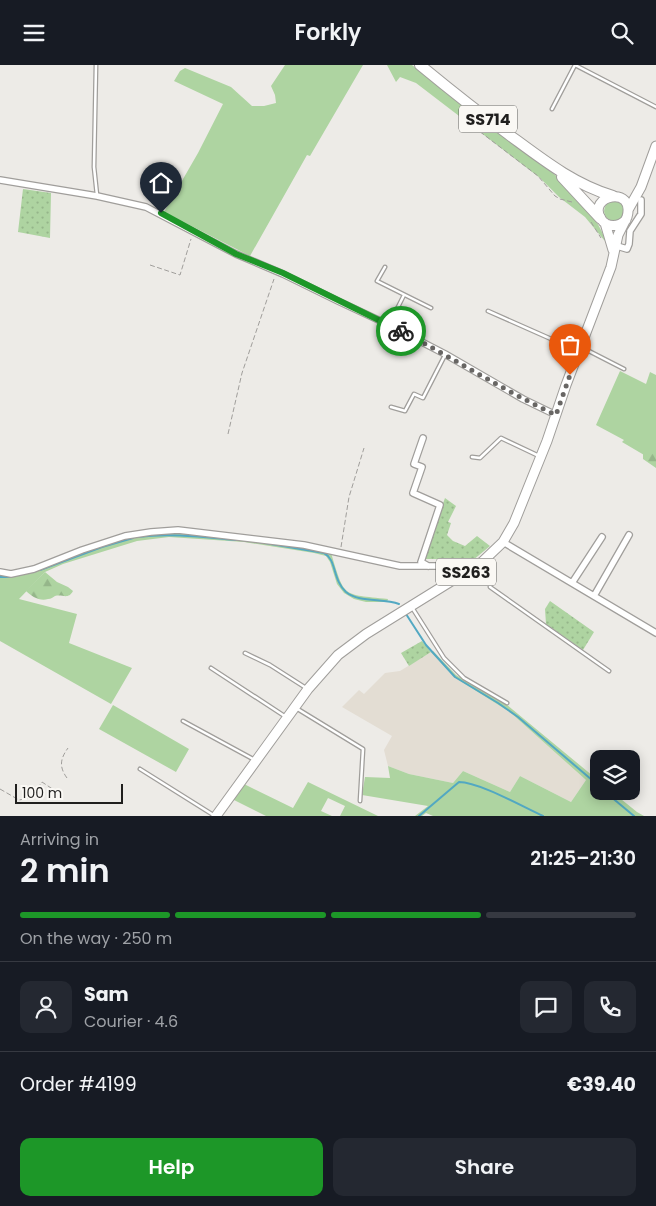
<!DOCTYPE html>
<meta charset="utf-8">
<style>
body{margin:0;font-family:Poppins,sans-serif;background:#242831;color:#f1f3f6;height:100vh;display:flex;flex-direction:column;font-size:19px;white-space:nowrap}
*{box-sizing:border-box;margin:0}
p{font-size:16px;color:#9ea1a6}
.icon{flex:none;width:28px;height:28px;fill:none;stroke:currentColor;stroke-width:2;stroke-linecap:round;stroke-linejoin:round}
.map{position:relative;height:751px;overflow:hidden}
.side{display:flex;flex-direction:column;background:#171b24;flex:1}
.side>*{flex:none}
.controls{position:absolute;left:590px;top:685px;display:grid;gap:10px}
.controls a{display:grid;place-items:center;width:50px;height:50px;border-radius:10px;background:#171b24;box-shadow:0 2px 12px #0003;font-size:25px}
.scale{position:absolute;left:15px;bottom:12px;width:108px;box-sizing:border-box;padding-left:5px;border:2px solid #201f1e;border-top:0;font-size:14px;line-height:18px;white-space:nowrap;color:#201f1e;-webkit-text-stroke:4px #faf8f4;paint-order:stroke}
.pin{position:absolute;display:grid;place-items:center;width:42px;height:42px;color:#fff;margin:-51px -21px;border-radius:50% 50% 50% 0;rotate:-45deg;box-shadow:0 0 5px #0007}
.pin .icon{rotate:45deg}
.courier{position:absolute;display:grid;place-items:center;width:50px;height:50px;margin:-25px;border:4px solid #1d9728;border-radius:50%;background:#fff;color:#222;box-shadow:0 1px 6px #0007}
.headline em{font-style:normal;font-weight:600}
.headline div{display:flex;flex-direction:column-reverse}
.headline{display:flex;align-items:center;justify-content:space-between;height:85px;padding:0 20px}
h1{font-size:32px;font-weight:600;line-height:38px}
.bar{display:grid;grid-template-columns:repeat(4,1fr);gap:8px 5px;align-content:center;height:60px;padding:0 20px}
.bar i{height:6px;border-radius:4px;background:#363941}
.bar .active{background:#1d9728}
.bar p{grid-column:span 4}
.line{display:flex;align-items:center;gap:12px;padding:0 20px;border-top:1px solid #363941}
.line div{flex:1}
.round{display:grid;place-items:center;flex:none;width:52px;height:52px;border-radius:10px;background:#242831}
.cta{display:flex;gap:10px;margin-top:auto;padding:10px 20px}
.cta a{flex:1;height:58px;border-radius:10px;background:#1d9728;color:#fff;font-size:20px;font-weight:600;line-height:58px;text-align:center}
.cta a+a{background:#242831;color:#f1f3f6}
header{display:flex;justify-content:space-between;align-items:center;height:65px;padding:0 20px;background:#171b24;font-size:22px;font-weight:600}
.map>svg:first-child{display:block}
</style>
<header><svg class="icon" aria-label="menu" viewBox="0 0 24 24"><path d="M4 6h16M4 12h16M4 18h16"/></svg>Forkly<svg class="icon" aria-label="search" viewBox="0 0 24 24"><circle cx="10" cy="10" r="6"/><path d="M15 15l6 6"/></svg></header>
<div class="map">
<svg width="656" height="751" viewBox="0 0 656 751">
<defs>
<pattern id="forest-firs" width="22" height="20" patternUnits="userSpaceOnUse" patternTransform="scale(1.25)"><rect width="22" height="20" fill="#aed4a1"/><path d="M5 1l3.5 6h-7zM16 11l3.5 6h-7z" fill="#95b68a"/></pattern>
<pattern id="garden-dots" width="8" height="8" patternUnits="userSpaceOnUse" patternTransform="scale(1.25)"><rect width="8" height="8" fill="#aed4a1"/><path d="M2 2h.1M6 6h.1" fill="none" stroke="#95b68a" stroke-width="1.8" stroke-linecap="round"/></pattern>
</defs>
<rect width="100%" height="100%" fill="#edebe7"/>
<!-- built -->
<path fill="#e3ddd3" d="M431 587 454 612 511 648 586 715 571 737 520 711 510 727 463 706 453 718 409 709 388 701 384 685 392 671 342 642 359 625 364 629 385 608 400 606Z"/>
<!-- grass -->
<path fill="#aed4a1" d="M285 0H363L310 91 307 90 250 191 164 147 198 88 223 39 174 16 180 6 185 3 231 22 252 41H264L276 38 275 30 271 21Z
M387 0H412C438 21 464 41 490 61 533 93 586 125 606 176L604 175 585 152 559 132 540 113 416 18 400 12 396 17Z
M604 146a10 10 0 1 1 20 0a10 10 0 1 1-20 0Z
M620 306 646 319 650 307 656 310V397L622 377 624 375 596 360Z
M171 467 301 481 331 488C345 533 341 529 388 534L387 537H366L354 534 344 528 337 519 330 497 326 491 314 488 244 477 169 472 137 476 63 499 45 507 19 534 77 549 69 578 132 603 111 639 0 576V508L10 509 133 471Z
M433 586 456 610 506 639 599 716V726H611L637 747 644 751H433L426 748 422 751H415L428 741 362 730 365 712 390 713 388 701 409 709 453 718 463 706 510 727 520 711 571 737 586 715 511 648 454 612 431 587Z
M113 640 189 684 176 707 99 664Z
M308 717 378 751H340L345 741 328 733 321 746 332 751H266L232 734 244 719 293 743Z"/>
<!-- forest -->
<path fill="url(#forest-firs)" d="M649 378 656 382V403L643 394V389Z
M45 507 57 517 68 522 73 526C68 535 63 529 55 531 53 532 51 534 48 534 40 537 31 531 26 526Z"/>
<!-- garden -->
<path fill="url(#garden-dots)" d="M23 124 51 128 50 173 18 167Z
M445 433 456 441 448 457 451 458 447 470 453 476 465 481 477 471 490 481 472 496 467 494H423Z
M550 536 594 567 583 585 546 559 545 544Z
M422 576 431 587 409 601 401 588Z"/>
<g fill="none" stroke-linecap="round" stroke-linejoin="round">
<!-- stream -->
<path stroke="#52a8c2" stroke-width="2" d="M137 472C171 468 202 472 236 475
M259 477 324 488C337 495 332 514 346 527 359 538 383 533 399 539
M40 505 102 482 133 473
M0 512H10
M406 549 426 580 455 612 498 638 518 652 599 721
M604 726 634 751
M419 751 459 717C479 717 523 742 543 751"/>
<defs>
<path id="lane" d="M96 0 94 102 97 130
M575 0 656 42
M552 44 575 0
M385 202 377 216 431 243
M488 246 576 285
M389 260 404 230
M583 283 624 304
M391 342 405 346 414 329 423 333 445 290
M472 392 480 393 501 373 539 391
M487 495 492 499 490 522 609 606
M413 544 444 593 464 613 507 638
M245 588 270 600 306 623
M211 603 286 652
M296 643 363 684 360 736
M183 656 253 694
M140 704 215 751"/>
<path id="street" d="M0 115 97 131 146 142 236 189 283 209 338 236 387 259 445 289 523 334 556 350
M617 181 627 184 629 179 630 166 641 149V135
M423 373 414 399 422 402 413 428 440 440 421 497 428 501
M503 477 656 568
M429 501H460L468 506
M0 507 11 509 34 504 82 485 125 471 151 467 178 465 304 480 400 501H430
M572 518 602 472
M594 531 629 470"/>
<path id="primary" d="M628 145 641 122 656 81
M605 158 613 185
M216 751 308 624 338 590 366 569 482 497 503 477 514 458 547 376 566 320 611 202 618 170 627 152C636 120 586 130 601 154 607 163 619 162 626 155"/>
<path id="highway" d="M420 0C449 24 478 47 508 69 542 94 573 119 613 131
M562 112 600 153"/>
</defs>
<!-- lane casing -->
<use href="#lane" stroke="#a09e9b" stroke-width="5"/>
<!-- street casing -->
<use href="#street" stroke="#a09e9b" stroke-width="8"/>
<!-- primary casing -->
<use href="#primary" stroke="#a09e9b" stroke-width="11"/>
<!-- highway casing -->
<use href="#highway" stroke="#a09e9b" stroke-width="12"/>
<!-- path -->
<path stroke="#a09e9b" stroke-width="1" stroke-dasharray="5 2.5" stroke-linecap="butt" d="M462 53 538 111 555 131 560 134 572 137
M591 157 601 173
M150 200 180 210 191 174
M228 369 242 308 274 214
M341 482 349 432 364 383
M67 713C59 702 60 694 68 683
M0 724 19 735 30 733 42 717 54 725H57"/>
<!-- lane -->
<use href="#lane" stroke="#fff" stroke-width="2.5"/>
<!-- street -->
<use href="#street" stroke="#fff" stroke-width="5.5"/>
<!-- primary -->
<use href="#primary" stroke="#fff" stroke-width="9"/>
<!-- highway -->
<use href="#highway" stroke="#fff" stroke-width="10"/>
</g>
<g fill="none" stroke-linecap="round" stroke-linejoin="round">
<!-- done -->
<path stroke="#686664" stroke-width="5" stroke-dasharray="0 9" d="M401 266C453 293 503 325 556 350L570 310"/>
<!-- route -->
<path stroke="#1d9728" stroke-width="6" d="M161 148 236 189 283 208 401 266"/>
</g>
<g text-anchor="middle" stroke-width="4" stroke-linejoin="round" paint-order="stroke">
<!-- shield labels -->
<g fill="#faf8f4" stroke="#61605e" stroke-width="1">
<rect x="459" y="40.5" width="58" height="27" rx="4"/>
<rect x="436" y="493.5" width="60" height="27" rx="4"/>
</g>
<g font-size="16" font-weight="bold" fill="#201f1e">
<text x="488" y="60">SS714</text>
<text x="466" y="513">SS263</text>
</g>
</g>
</svg>
<div class="controls">
<a><svg class="icon" aria-label="layers" viewBox="0 0 24 24"><path d="M12 4l9 5-9 5-9-5zM3 14l9 5 9-5"/></svg></a>
</div>
<div class="scale">100 m</div>
<div class="pin" style="left:570px;top:310px;background:#ea580c"><svg class="icon" aria-label="bag" viewBox="0 0 24 24"><path d="M5 8h14l-1 12H6zM9 8a3 3 0 0 1 6 0"/></svg></div>
<div class="pin" style="left:161px;top:148px;background:#1f2937"><svg class="icon" aria-label="home" viewBox="0 0 24 24"><path d="M3 11l9-7 9 7M6 9v11h12V9"/></svg></div>
<div class="courier" style="left:401px;top:266px"><svg class="icon" aria-label="bike" viewBox="0 0 24 24"><circle cx="6" cy="16" r="4"/><circle cx="18" cy="16" r="4"/><path d="M6 16l4-8h5l3 8M10 8l3 8H6M13 5h3"/></svg></div>
</div>
<section class="side">
<div class="headline"><div><h1>2 min</h1><p>Arriving in</p></div><em>21:25–21:30</em></div>
<div class="bar"><i class="active"></i><i class="active"></i><i class="active"></i><i></i><p>On the way · 250 m</p></div>
<div class="line" style="height:90px"><a class="round"><svg class="icon" aria-label="person" viewBox="0 0 24 24"><circle cx="12" cy="8" r="4"/><path d="M4 21q1-7 8-7t8 7"/></svg></a><div><b>Sam</b><p>Courier · 4.6</p></div><a class="round"><svg class="icon" aria-label="chat" viewBox="0 0 24 24"><path d="M4 5h16v11H9l-5 4z"/></svg></a><a class="round"><svg class="icon" aria-label="phone" viewBox="0 0 24 24"><path d="M5 4h4l2 5-3 2q2 4 5 5l2-3 5 2v4C11 20 4 13 5 4z"/></svg></a></div>
<div class="line" style="height:65px"><div>Order #4199</div><b>€39.40</b></div>
<div class="cta"><a>Help</a><a>Share</a></div>
</section>
